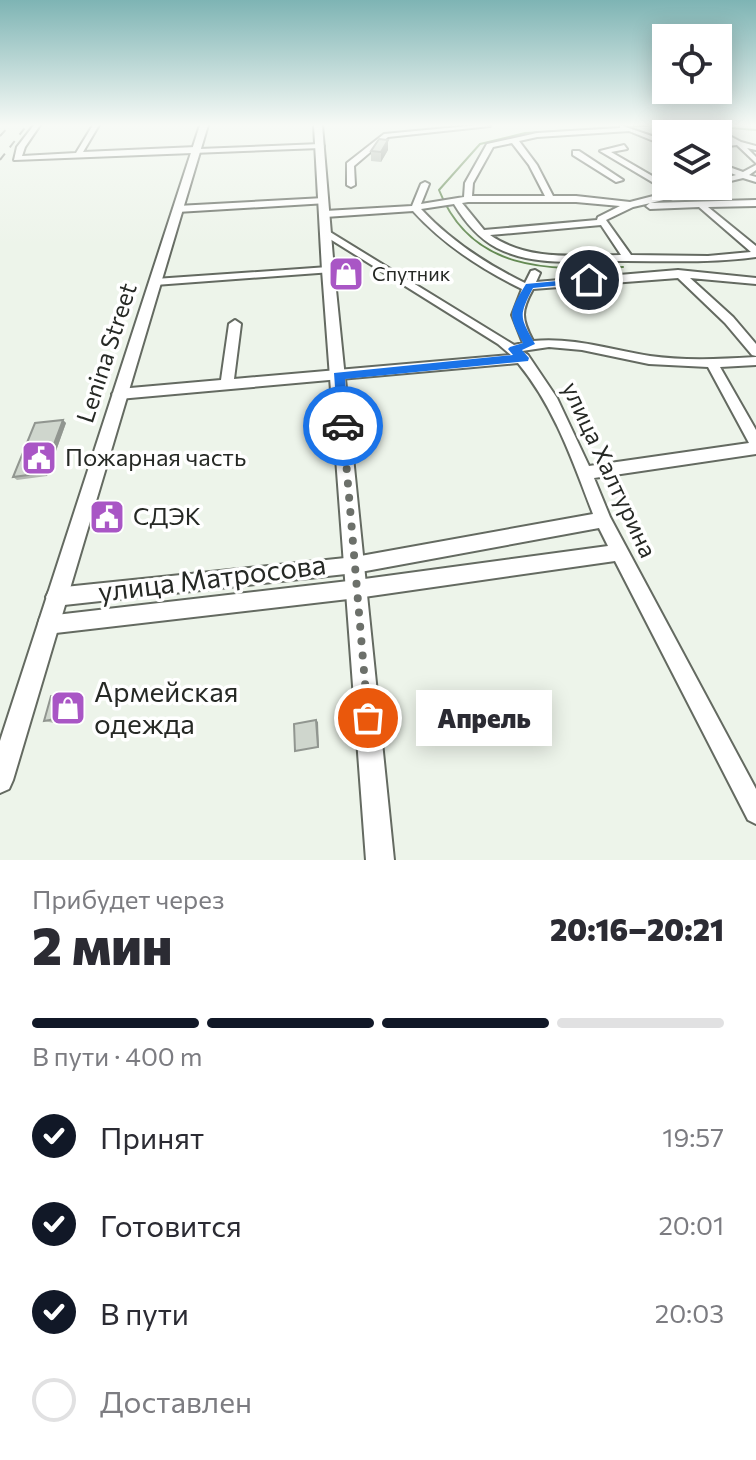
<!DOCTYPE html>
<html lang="ru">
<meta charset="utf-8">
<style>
body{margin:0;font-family:Commissioner,sans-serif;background:#f2f2f3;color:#2b2b33;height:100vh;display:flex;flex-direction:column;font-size:30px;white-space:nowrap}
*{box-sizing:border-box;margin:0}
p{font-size:26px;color:#7c7c81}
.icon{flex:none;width:44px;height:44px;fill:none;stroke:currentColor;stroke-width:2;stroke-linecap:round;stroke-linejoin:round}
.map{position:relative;height:860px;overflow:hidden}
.details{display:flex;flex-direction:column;background:#fff;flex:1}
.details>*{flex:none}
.controls{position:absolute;left:652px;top:24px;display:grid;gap:16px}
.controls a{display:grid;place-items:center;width:80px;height:80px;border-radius:0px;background:#fff;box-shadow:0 4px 20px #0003;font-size:40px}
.pin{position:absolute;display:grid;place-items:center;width:68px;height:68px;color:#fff;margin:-34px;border:4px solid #fff;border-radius:50%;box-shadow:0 2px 8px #0007}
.courier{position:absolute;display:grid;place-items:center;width:80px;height:80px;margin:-40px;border:6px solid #1a73e8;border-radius:50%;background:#fff;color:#222;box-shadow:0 2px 10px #0007}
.bubble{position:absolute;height:56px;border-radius:0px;background:#fff;box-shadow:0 4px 20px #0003;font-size:26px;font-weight:800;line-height:56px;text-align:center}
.headline em{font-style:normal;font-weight:800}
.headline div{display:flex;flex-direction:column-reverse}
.headline{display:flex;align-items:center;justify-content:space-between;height:136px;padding:0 32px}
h1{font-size:52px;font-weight:800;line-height:60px}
.bar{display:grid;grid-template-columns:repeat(4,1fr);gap:12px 8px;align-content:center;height:96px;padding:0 32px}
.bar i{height:10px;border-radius:6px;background:#e1e1e2}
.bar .on{background:#111827}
.bar p{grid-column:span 4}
ol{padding:0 32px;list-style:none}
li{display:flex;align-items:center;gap:24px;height:88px}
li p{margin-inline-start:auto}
li .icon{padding:8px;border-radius:50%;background:#111827;color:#fff;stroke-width:4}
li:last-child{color:#7c7c81}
li i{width:44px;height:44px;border:4px solid #e1e1e2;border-radius:50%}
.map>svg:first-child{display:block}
</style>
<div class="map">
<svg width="756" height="860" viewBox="0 0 756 860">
<rect width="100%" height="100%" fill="#edf4ea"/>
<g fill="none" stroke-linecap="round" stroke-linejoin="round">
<!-- stream -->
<path stroke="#648a53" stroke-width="2" d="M695 125 756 130
M623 267C547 271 471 271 439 190L480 144 525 133 657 125"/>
<defs>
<path id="minor" d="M34 125H40L25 147 22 156 76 153 93 125H99L83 152 196 147 199 149 320 144 324 146 320 148 14 160 17 147Z
M479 125 490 126 388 137 354 166 355 185 351 187 347 185V163L384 134Z
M620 125 666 141V146L629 131 537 137 519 141 537 165 553 196H576L630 202 669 192 600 151 624 145 627 149 611 152 666 184V186L678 190 695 186H709L681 196 633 207 606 220 631 255 708 256 751 252 699 207 650 209 646 206 650 203 756 200V206L708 207 756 246V257C712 263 669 261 626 261 582 260 537 268 497 248 478 238 465 222 454 204L421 209C451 241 486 264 525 283L531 271 535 270 540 273 536 282 678 270 756 278V284L690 278 733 317 756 344V356L752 355 725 323 678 278 533 289C521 311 521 318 533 341 574 337 611 350 650 356 685 361 721 359 756 357V365L720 367 756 430V454L594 478 610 517 756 789V824L748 820 615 561 357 598 47 634 40 632 38 625 40 618 47 616 357 580 608 546 599 528 355 573 55 606 49 603 46 597 49 591 55 588 355 557 593 514C573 462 555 408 518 363L119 399 112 394 119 389 221 380 229 324 235 320 241 324 234 379 511 355 498 344 322 234 330 232 514 345 523 343 512 315 522 289C481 269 444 245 413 211L325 217 321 214 325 211 412 206 421 184 425 182 429 184 421 204 464 197 465 183 487 144 537 133 620 128ZM512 143 529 165 545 196H472L473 183 493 147ZM468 202H576L620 206 598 217 597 220 484 230 462 203ZM601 225 621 255C576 255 529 262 490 235ZM549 347 582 350 649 364 708 367 749 443 589 466 557 398 528 355 522 351Z
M711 126 741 142 756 146V150L747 148 756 157V163L737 145 718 147V143L731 142 709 129Z
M573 151H579L623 180 616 182 573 155Z
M718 163 743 172 756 165V170L749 175 756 177V182L743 178 718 184V180L736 175 718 168Z
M324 198 328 201 327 203 177 212 173 209 177 206Z
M328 267 332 268V272L155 285 150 282 155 279Z"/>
<path id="major" d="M200 125H208L13 780 9 789 0 793V741Z
M314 125H322L334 270 394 860H366L322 270Z"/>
</defs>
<!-- minor casing -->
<use href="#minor" stroke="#646a61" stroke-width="4"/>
<!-- major casing -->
<use href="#major" stroke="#646a61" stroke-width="4"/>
<!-- minor -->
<use href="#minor" fill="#fff" fill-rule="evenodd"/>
<!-- major -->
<use href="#major" fill="#fff" fill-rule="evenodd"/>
<!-- rail -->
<path stroke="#686c66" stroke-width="2" stroke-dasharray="8 8" stroke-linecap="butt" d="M0 136 10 125
M0 160 27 125"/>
</g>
<!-- wall -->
<path fill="#b2b8b0" d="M388 150 381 162 371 161V151Z
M63 420 66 423 47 476 17 480 13 477Z
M82 694 76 719 54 723 44 721Z"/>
<!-- shaded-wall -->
<path fill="#919690" d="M388 140V150L381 162V152Z
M63 420 66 423 47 476 43 473Z
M73 692 82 694 76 719 67 717Z
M316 720 318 722 319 748 318 747Z"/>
<!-- building -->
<path fill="#cfd6cd" stroke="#919690" stroke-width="2" d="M379 139 388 140 381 152 371 151Z
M63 420 43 473 13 477 35 423Z
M73 692 67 717 44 721 51 696Z
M316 720 318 747 295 751 294 724Z"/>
<!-- sky -->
<linearGradient id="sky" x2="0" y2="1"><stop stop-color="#7eb4b4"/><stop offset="0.51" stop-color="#f7faf6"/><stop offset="1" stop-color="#f7faf6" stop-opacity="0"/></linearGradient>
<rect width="756" height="245" fill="url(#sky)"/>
<!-- route -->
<path fill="#1a73e8" d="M589 278 592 282 533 288C518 317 520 317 535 344L522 350 529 358 528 361 345 379 349 426 347 429H338L334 373 513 355 508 349 510 347 523 343C507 314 509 312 526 284Z"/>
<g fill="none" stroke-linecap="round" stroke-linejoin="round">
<!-- done -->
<path stroke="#6c706a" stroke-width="8" stroke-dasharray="0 14.4" d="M343 426 368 718"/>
</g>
<!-- icons -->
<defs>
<symbol id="shop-square" viewBox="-11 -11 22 22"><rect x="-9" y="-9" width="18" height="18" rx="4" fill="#a956c5" stroke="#fff"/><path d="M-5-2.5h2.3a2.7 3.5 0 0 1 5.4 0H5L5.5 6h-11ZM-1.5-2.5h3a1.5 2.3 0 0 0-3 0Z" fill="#fff"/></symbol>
<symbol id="civic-square" viewBox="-11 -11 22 22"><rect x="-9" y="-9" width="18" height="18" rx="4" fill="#a956c5" stroke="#fff"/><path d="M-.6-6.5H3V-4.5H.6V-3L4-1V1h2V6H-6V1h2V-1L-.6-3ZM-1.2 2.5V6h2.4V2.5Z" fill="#fff"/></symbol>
</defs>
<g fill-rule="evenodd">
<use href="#shop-square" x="326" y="254" width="40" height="40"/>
<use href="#civic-square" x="19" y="438" width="40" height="40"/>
<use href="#civic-square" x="87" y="497" width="40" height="40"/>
<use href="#shop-square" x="48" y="688" width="40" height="40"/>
</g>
<g text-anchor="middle" stroke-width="7" stroke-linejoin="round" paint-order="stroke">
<!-- far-poi labels -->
<g font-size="20" fill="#262925" stroke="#fff" text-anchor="start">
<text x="372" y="281">Спутник</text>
</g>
<!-- street labels -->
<g font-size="24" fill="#262925" stroke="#fff">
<text transform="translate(107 353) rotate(-72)" y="8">Lenina Street</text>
<text transform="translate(609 470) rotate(65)" y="8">улица Халтурина</text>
</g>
<!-- poi labels -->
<g font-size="24" fill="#262925" stroke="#fff" text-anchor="start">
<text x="65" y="466">Пожарная часть</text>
<text x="133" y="525">СДЭК</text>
</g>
<!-- near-street labels -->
<g font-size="28" fill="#262925" stroke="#fff">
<text transform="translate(212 578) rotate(-7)" y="10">улица Матросова</text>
</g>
<!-- near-poi labels -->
<g font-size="28" fill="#262925" stroke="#fff" text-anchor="start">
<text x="94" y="702">Армейская<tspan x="94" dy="32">одежда</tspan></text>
</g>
</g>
</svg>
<div class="controls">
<a><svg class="icon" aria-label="locate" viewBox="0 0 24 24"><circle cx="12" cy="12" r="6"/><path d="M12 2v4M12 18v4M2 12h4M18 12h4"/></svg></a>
<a><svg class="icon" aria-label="layers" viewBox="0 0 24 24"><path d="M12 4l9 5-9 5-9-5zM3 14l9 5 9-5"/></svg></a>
</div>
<div class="pin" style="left:368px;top:718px;background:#ea580c"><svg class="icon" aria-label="bag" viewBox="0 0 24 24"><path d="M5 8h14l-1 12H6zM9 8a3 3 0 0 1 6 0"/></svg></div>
<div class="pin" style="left:589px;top:280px;background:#1f2937"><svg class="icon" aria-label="home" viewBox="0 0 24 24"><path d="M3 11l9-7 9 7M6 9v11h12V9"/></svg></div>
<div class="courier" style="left:343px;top:426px"><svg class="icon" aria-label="car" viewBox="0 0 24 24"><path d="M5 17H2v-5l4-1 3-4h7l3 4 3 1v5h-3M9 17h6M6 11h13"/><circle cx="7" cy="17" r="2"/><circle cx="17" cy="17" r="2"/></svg></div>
<div class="bubble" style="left:416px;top:690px;width:136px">Апрель</div>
</div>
<section class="details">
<div class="headline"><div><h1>2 мин</h1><p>Прибудет через</p></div><em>20:16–20:21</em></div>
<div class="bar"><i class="on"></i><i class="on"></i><i class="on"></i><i></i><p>В пути · 400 m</p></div>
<ol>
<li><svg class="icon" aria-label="check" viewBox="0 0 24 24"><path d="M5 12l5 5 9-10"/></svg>Принят<p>19:57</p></li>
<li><svg class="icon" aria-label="check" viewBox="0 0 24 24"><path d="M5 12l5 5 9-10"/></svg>Готовится<p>20:01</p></li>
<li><svg class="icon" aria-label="check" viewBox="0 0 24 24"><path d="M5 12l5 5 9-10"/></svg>В пути<p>20:03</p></li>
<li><i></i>Доставлен</li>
</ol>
</section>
